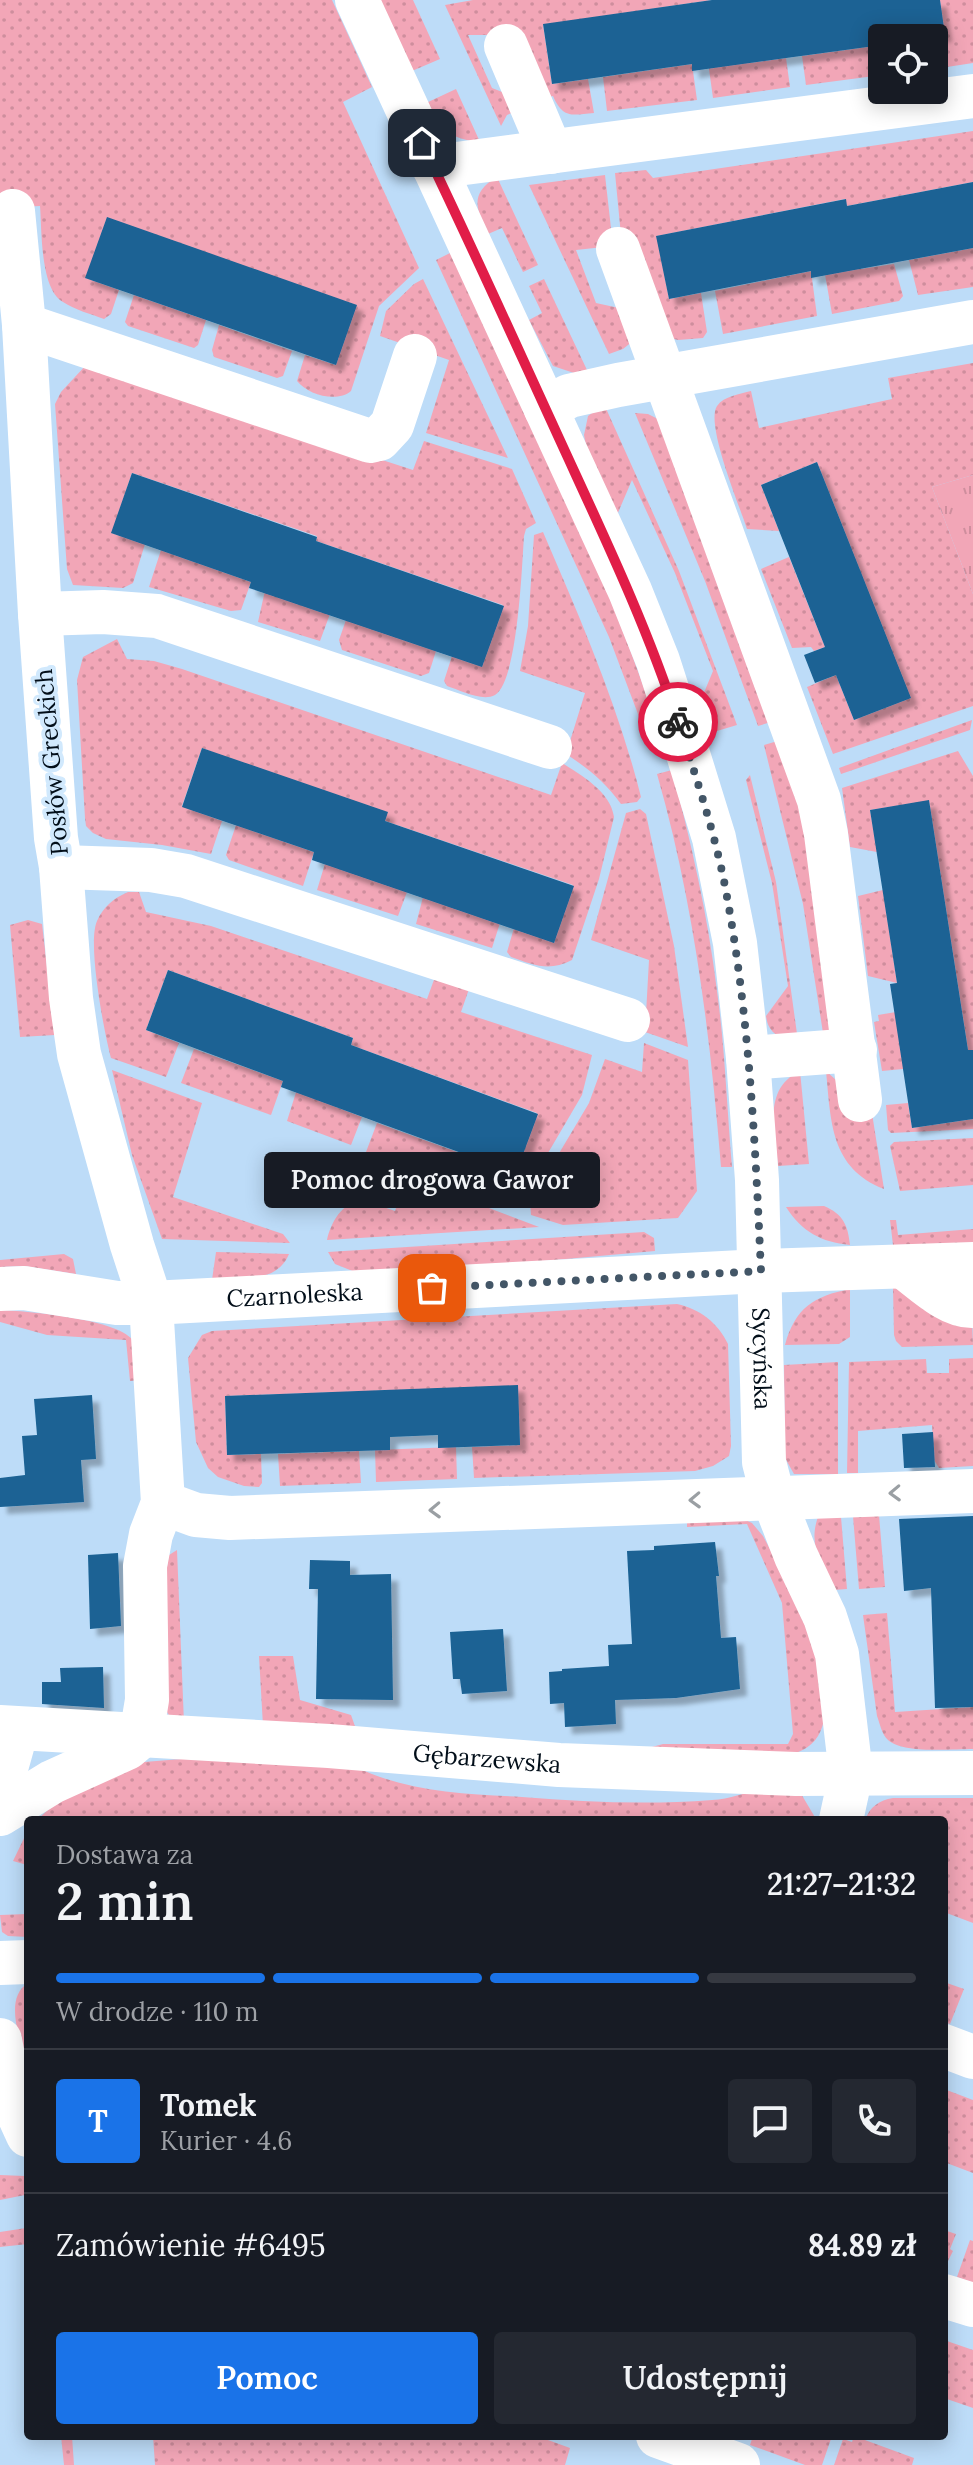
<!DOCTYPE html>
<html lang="pl">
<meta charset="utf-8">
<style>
body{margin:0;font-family:Lora,serif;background:#242831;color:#f1f3f6;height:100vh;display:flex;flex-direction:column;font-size:30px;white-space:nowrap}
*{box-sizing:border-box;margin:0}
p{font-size:26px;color:#9ea1a6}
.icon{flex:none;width:44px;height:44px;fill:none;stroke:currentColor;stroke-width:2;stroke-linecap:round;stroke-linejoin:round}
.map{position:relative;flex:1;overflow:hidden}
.side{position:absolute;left:24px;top:1816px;width:924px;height:624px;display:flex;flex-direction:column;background:#171b24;border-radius:8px;box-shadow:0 4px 20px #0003}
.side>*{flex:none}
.tools{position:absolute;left:868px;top:24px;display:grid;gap:16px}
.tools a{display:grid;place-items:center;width:80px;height:80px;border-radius:8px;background:#171b24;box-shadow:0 4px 20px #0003;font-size:40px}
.pin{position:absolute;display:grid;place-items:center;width:68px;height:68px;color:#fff;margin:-34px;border-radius:16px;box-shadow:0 4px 12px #0006}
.courier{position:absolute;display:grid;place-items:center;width:80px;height:80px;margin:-40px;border:6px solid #e11d48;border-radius:50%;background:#fff;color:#222;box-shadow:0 2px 10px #0007}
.bubble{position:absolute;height:56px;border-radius:8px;background:#171b24;box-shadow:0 4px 20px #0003;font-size:26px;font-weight:600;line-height:56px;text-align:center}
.overview em{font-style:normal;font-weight:600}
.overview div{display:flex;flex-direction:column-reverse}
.overview{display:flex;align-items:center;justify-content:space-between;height:136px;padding:0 32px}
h1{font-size:52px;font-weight:600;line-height:60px}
.bar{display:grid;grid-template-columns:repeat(4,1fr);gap:12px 8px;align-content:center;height:96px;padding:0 32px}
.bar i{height:10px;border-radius:6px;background:#363941}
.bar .active{background:#1a73e8}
.bar p{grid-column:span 4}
.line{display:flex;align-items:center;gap:20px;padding:0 32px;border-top:2px solid #363941}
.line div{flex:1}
.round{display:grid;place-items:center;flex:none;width:84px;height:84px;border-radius:8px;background:#242831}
.action{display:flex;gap:16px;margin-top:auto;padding:16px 32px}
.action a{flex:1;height:92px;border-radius:8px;background:#1a73e8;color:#fff;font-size:32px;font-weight:600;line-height:92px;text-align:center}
.action a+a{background:#242831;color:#f1f3f6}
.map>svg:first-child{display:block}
</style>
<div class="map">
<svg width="973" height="2465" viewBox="0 0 973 2465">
<defs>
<pattern id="grass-dots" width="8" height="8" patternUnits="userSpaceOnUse" patternTransform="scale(2)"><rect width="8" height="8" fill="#f2a6b7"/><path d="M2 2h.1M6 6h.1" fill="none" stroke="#ce8e9d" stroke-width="1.8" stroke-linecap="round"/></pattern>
<pattern id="park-tufts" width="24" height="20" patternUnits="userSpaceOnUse" patternTransform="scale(2)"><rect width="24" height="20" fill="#f2a6b7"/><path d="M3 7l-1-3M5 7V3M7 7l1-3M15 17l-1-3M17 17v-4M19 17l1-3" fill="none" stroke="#ce8e9d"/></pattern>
<filter id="shadow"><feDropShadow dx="7" dy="7" stdDeviation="2" flood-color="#0004"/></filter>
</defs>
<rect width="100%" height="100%" fill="#bddcf8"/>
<!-- grass -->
<path fill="url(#grass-dots)" d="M0 0H332L372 87 343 102 419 268 379 306 351 391C337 403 308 395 297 381L305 355 336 365 107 218 86 278 119 290 111 314 104 319C91 314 75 310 63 302 40 289 42 231 40 206L0 208Z
M378 0H413L440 59 412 71Z
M473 0H712L543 25 552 84 588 79 594 113C572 115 563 119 553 96L542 99 515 35H468L492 88 510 95 516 111 507 115 501 126 445 5Z
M940 0H973V63L934 69V38H926L944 35Z
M882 45V75L806 85 802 56Z
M786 58 790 87 713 98 708 62 749 63Z
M692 64 697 100 607 111 603 77Z
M456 89 480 142C449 139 440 129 426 103Z
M973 131V182L847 206 845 199 657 236 669 299 701 293 707 332 703 338 678 340 662 336 622 246 615 173 646 170 653 178Z
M605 175 613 246 576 250 596 303 619 308 633 341 623 349 609 354 529 185Z
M497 177 538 265 523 272 502 228 488 234C477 210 468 194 497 177Z
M973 248V287L918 295 909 260Z
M450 253C527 413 609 573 662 742L650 746 609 637 436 260Z
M860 263 861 269 894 264 903 296 899 301 832 314 824 269Z
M811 271 817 316 723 334 715 291Z
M423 279 508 458 426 433 449 360 380 336 386 311 414 284Z
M544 279 587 370 574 373 553 366 529 320 542 313 529 286Z
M134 295 206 320 198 345 194 348 128 326 125 322Z
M219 325 292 351 283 376 277 378 214 357 212 350Z
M973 363V475L932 487 973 594V706L833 754 807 687 836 675 854 720 910 698 817 462 761 485 779 531 747 529C740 507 705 424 717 406 724 396 740 394 751 391L759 428 892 399 888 378Z
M87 364 413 470 424 441 512 469 536 523 526 529 524 536C522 564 518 681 495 695 482 702 460 690 447 686L444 681 452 656 482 666 503 605 316 541 317 536 132 473 112 533 145 544 133 583 123 588 73 585 67 569 55 404 61 392Z
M604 404 679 571 737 725 707 734 698 707 713 671 675 573 632 480 617 515 586 446 584 435 588 416Z
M635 413 648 414 658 419 774 721 758 726 705 581Z
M543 532C580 618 618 705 641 797L637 802 621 804C605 782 589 769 566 754L585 693 520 671 528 626 534 535Z
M161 550 251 582 241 610 231 611 149 587Z
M789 557 825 647 814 651 811 647 792 648 761 569Z
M266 586 330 614 320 641 258 622Z
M346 620 436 651 429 673 421 676 342 650 339 640Z
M117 639 127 659 154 661 182 669 551 795 562 763C581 775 611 792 614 817L599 879 572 960C549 972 534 965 511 957L507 952 514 928 554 942 573 885 385 821 202 748 182 806 222 821 211 854 162 845 106 839 93 833 86 826 85 818 77 680 83 657Z
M972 720 970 730 841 774 839 768Z
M781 740 805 829 831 1023 828 1033H823L803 904 764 745Z
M958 751 973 776V1050H968L929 801 870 810 877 852 850 847 842 788Z
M672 770C691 842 708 916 717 991 725 1049 727 1109 732 1167H721C710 1034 694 903 657 774Z
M750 775 776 882 798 1041C780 1037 769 1036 766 1016L788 986 772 883 746 780Z
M640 809 646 814 674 946 688 1047 645 1032 649 960 591 940 626 813Z
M236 825 314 852 303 886 229 860 226 855Z
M327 857 407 892 398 916 317 890Z
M883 890 897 983 868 976 858 896Z
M128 892H139L146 912 211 926 427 999 435 977 469 989 461 1012 592 1055 582 1095 524 1194 509 1205 471 1190 482 1161 516 1173 537 1113 351 1045 353 1038 168 970 146 1030 179 1043 166 1077 111 1058C104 1032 87 943 97 921 103 907 114 898 128 892Z
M423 897 500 923 492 948 416 924Z
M28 920 42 924 55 1035 20 1037 10 925Z
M902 1011 903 1069 882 1071 874 1022 879 1021 878 1015Z
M644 1043 688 1060 697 1191 678 1218 563 1225 531 1215 530 1202 589 1103 605 1059 642 1072Z
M194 1049 283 1081 271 1115 181 1083Z
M112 1070 202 1103 173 1197 283 1234 290 1243 162 1239 132 1155Z
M800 1071 809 1164 778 1166C775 1131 762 1089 800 1071Z
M826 1071 836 1080 841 1110 871 1107 884 1189C830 1168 831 1121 826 1071Z
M298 1086 331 1105 362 1117 351 1145 287 1121Z
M908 1103 912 1128 973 1119V1129L891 1133 888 1130 886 1105Z
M377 1123 468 1156 457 1186 366 1152Z
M973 1138V1185L900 1191 890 1146 894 1142Z
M407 1177 539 1227 327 1240C331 1222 343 1200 364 1202 374 1203 386 1208 395 1211Z
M824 1206C843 1214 848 1225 850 1245 821 1242 802 1232 786 1207Z
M890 1220H896L898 1235 973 1229V1243L893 1245Z
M644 1232 654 1238 655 1251 521 1263 355 1272 335 1264 328 1252Z
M216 1252 289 1254C277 1284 239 1278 212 1280Z
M64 1254 73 1259 76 1274 24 1266 0 1267V1260Z
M893 1288H901L972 1320 973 1345 902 1347 896 1341 894 1335Z
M850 1289V1337L839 1344 785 1345C795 1308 814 1296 850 1289Z
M677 1304C700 1309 718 1323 728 1344L731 1446 729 1456 713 1466 695 1471 474 1478 472 1447 520 1445 517 1386 225 1396 227 1455 261 1454 262 1483 259 1487 244 1486 218 1477 208 1468 196 1442 188 1358 202 1335 212 1331Z
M0 1310C26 1311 122 1319 134 1342 139 1352 139 1369 141 1380L130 1381 126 1340 47 1335 0 1322Z
M973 1358V1466L939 1468 934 1460 932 1425 858 1431V1473H847L849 1362 926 1359 927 1373H949V1359Z
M838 1362V1474H794L785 1458 784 1365Z
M456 1447 457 1479 376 1482 375 1450Z
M359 1451 361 1483 280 1486 278 1454Z
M878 1503 885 1587 859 1589 852 1504Z
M840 1505 847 1589 834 1590C821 1562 807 1545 819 1514Z
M743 1519 752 1523 763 1536 813 1631 824 1719C821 1737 812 1747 796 1753L637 1751 663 1744H788L793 1734 782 1603 747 1524 687 1527V1521Z
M177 1550 184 1723 172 1720 167 1712 156 1630 169 1555Z
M887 1613 895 1712 973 1707V1749C952 1749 904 1754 888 1740 882 1735 880 1724 877 1716L863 1615Z
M259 1656H293L300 1700 351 1715 356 1729 263 1726Z
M194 1758 354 1766C405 1792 466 1794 522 1797 586 1802 648 1805 712 1800 732 1799 752 1790 772 1787 780 1786 789 1787 797 1787L816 1819 37 1820 63 1796 144 1762Z
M893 1798H973V1923L944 1912V1820H865C870 1807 879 1800 893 1798Z
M28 1830V1937L8 1936 2 1932 0 1915 27 1914V1865L13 1861Z
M944 1982 964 1989 950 2024 944 2022Z
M28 1983V2068C22 2044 2 1999 28 1983Z
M944 2089 973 2100V2173L944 2162Z
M0 2175 25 2176V2195L0 2200Z
M26 2228 28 2244 0 2247V2232Z
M944 2230 956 2234 950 2249 953 2251 944 2269Z
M970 2240 973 2241V2283L957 2277Z
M944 2340 973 2350V2408L944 2398Z
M61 2436H72L74 2465H64Z
M153 2436H537L570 2448 565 2465H155Z
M753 2436H832L822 2465H805L750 2445Z
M854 2436 914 2458 912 2465H834L843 2439 852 2442Z"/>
<!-- park -->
<path fill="url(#park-tufts)" d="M973 475V594L932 487Z"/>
<!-- building -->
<path fill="#1a6294" filter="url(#shadow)" d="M712 0H940L945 35 882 38V45L786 58 692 71V64L552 84 543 24Z
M973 182V248L811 278V271L669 299 656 236 846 199 847 206Z
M107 217 357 305 336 365 85 278Z
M817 462 911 698 854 720 836 675 815 683 804 655 825 647 761 485Z
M132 473 317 537 316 541 504 606 482 667 249 588 251 582 111 533Z
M202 748 388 812 385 821 574 886 554 943 312 860 314 852 182 807Z
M929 800 968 1050H973V1119L912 1128 890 984 897 983 870 810Z
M168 970 353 1038 351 1045 538 1114 516 1173 281 1087 283 1081 146 1030Z
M518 1385 520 1445 438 1448V1435L390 1437V1450L227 1455 225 1396Z
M92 1395 96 1459 81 1460 84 1502 0 1507V1478L25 1475 22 1436 37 1435 34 1399Z
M933 1432 935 1467 904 1468 902 1434Z
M973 1516V1707L935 1708 931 1588 904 1591 899 1519Z
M715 1542 719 1576H716L721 1638 736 1637 740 1689 676 1698 615 1700 616 1724 565 1727 564 1703 550 1704 549 1672 562 1671V1669L609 1666 608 1645 632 1644 627 1551 654 1550V1546Z
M118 1553 121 1626 90 1629 88 1555Z
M310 1560 350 1561V1575L391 1574 393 1700 316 1699 318 1589H309Z
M503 1629 507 1691 462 1694 460 1679H453L450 1632Z
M103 1667 104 1708 42 1704V1682H61L60 1668Z"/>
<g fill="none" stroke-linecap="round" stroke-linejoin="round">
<!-- minor -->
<g stroke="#fff" stroke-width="44">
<path id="s1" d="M357 0 630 591 658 661 688 754 714 838 735 943 748 1058 757 1180 764 1462 773 1497 796 1556 825 1617 837 1654 851 1774 841 1820"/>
<path d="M506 46 551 152"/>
<path d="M434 167 973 96"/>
<path d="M618 249 819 800 826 834 860 1100"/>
<path d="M24 325 370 441 379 439 392 425 415 356"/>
<path d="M546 409 569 396 618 385 973 322"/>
<path d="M40 614 103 612 157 616 550 747"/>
<path d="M61 867 151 870 186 876 628 1020"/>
<path d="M748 1058 855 1050"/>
<path d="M904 1267C923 1281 949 1307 973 1306"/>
<path id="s2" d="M0 1289 24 1288 117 1303H151L761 1271 973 1264"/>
<path d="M163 1503 196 1515 230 1518 973 1491"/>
<path id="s3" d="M0 1727 329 1746 559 1765 796 1774 973 1773"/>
<path d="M0 1790 17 1729"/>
<path d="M0 1814 52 1782 127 1748 141 1736 147 1700 145 1566 151 1534 163 1503 151 1303 132 1245 79 1054 71 998 61 867 56 838 40 614 24 325 13 211"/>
<path d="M0 1963 28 1962"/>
<path d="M0 2040 11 2098 28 2135"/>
<path d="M944 2046 973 2057"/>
<path d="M944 2296 973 2305"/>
<path d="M658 2436 738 2465"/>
</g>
</g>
<!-- one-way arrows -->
<defs><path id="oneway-chevron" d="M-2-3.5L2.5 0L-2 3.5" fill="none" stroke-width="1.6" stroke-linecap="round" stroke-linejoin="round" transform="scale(2)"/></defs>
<g stroke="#9a9fa3">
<use href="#oneway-chevron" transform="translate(895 1493) rotate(178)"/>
<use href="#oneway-chevron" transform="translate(695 1500) rotate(178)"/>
<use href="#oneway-chevron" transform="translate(435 1510) rotate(178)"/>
</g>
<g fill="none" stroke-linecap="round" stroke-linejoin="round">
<!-- done -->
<path stroke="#435667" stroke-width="8" stroke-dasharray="0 14.4" d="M432 1288 761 1271C755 1140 749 1009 724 881 713 827 695 774 678 722"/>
<!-- route -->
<path stroke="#e11d48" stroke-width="10" d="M422 143C469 240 513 338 558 436 601 530 646 623 678 722"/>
</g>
<g text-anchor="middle" stroke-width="8" stroke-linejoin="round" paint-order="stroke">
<!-- street labels -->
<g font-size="24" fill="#020e19" stroke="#d1e9fd">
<text transform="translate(52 762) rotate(-95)" y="8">Posłów Greckich</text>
<text dy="8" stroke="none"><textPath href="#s2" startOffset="296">Czarnoleska</textPath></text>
<text dy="8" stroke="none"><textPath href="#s1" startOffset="1436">Sycyńska</textPath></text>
<text dy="8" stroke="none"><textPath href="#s3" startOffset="488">Gębarzewska</textPath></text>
</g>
</g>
</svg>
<div class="tools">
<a><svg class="icon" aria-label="locate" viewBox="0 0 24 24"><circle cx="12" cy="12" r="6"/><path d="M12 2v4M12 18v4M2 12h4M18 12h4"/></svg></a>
</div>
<div class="pin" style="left:432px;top:1288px;background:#ea580c"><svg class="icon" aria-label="bag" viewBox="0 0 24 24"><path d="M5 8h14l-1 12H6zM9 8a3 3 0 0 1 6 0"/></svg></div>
<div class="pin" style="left:422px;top:143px;background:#1f2937"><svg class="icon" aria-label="home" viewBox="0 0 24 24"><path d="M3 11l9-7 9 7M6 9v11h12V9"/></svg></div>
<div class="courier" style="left:678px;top:722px"><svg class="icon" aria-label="bike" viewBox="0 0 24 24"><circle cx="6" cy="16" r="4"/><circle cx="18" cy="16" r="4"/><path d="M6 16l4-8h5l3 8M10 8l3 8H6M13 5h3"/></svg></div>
<div class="bubble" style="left:264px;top:1152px;width:336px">Pomoc drogowa Gawor</div>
<section class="side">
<div class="overview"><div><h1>2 min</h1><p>Dostawa za</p></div><em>21:27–21:32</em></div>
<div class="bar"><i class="active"></i><i class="active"></i><i class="active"></i><i></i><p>W drodze · 110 m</p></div>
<div class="line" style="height:144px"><b class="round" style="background:#1a73e8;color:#fff">T</b><div><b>Tomek</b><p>Kurier · 4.6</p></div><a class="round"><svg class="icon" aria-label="chat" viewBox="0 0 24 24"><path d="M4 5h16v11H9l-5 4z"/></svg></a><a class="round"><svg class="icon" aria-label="phone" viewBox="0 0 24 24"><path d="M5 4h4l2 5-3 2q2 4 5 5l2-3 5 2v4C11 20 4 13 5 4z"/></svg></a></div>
<div class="line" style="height:104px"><div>Zamówienie #6495</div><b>84.89 zł</b></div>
<div class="action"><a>Pomoc</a><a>Udostępnij</a></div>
</section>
</div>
